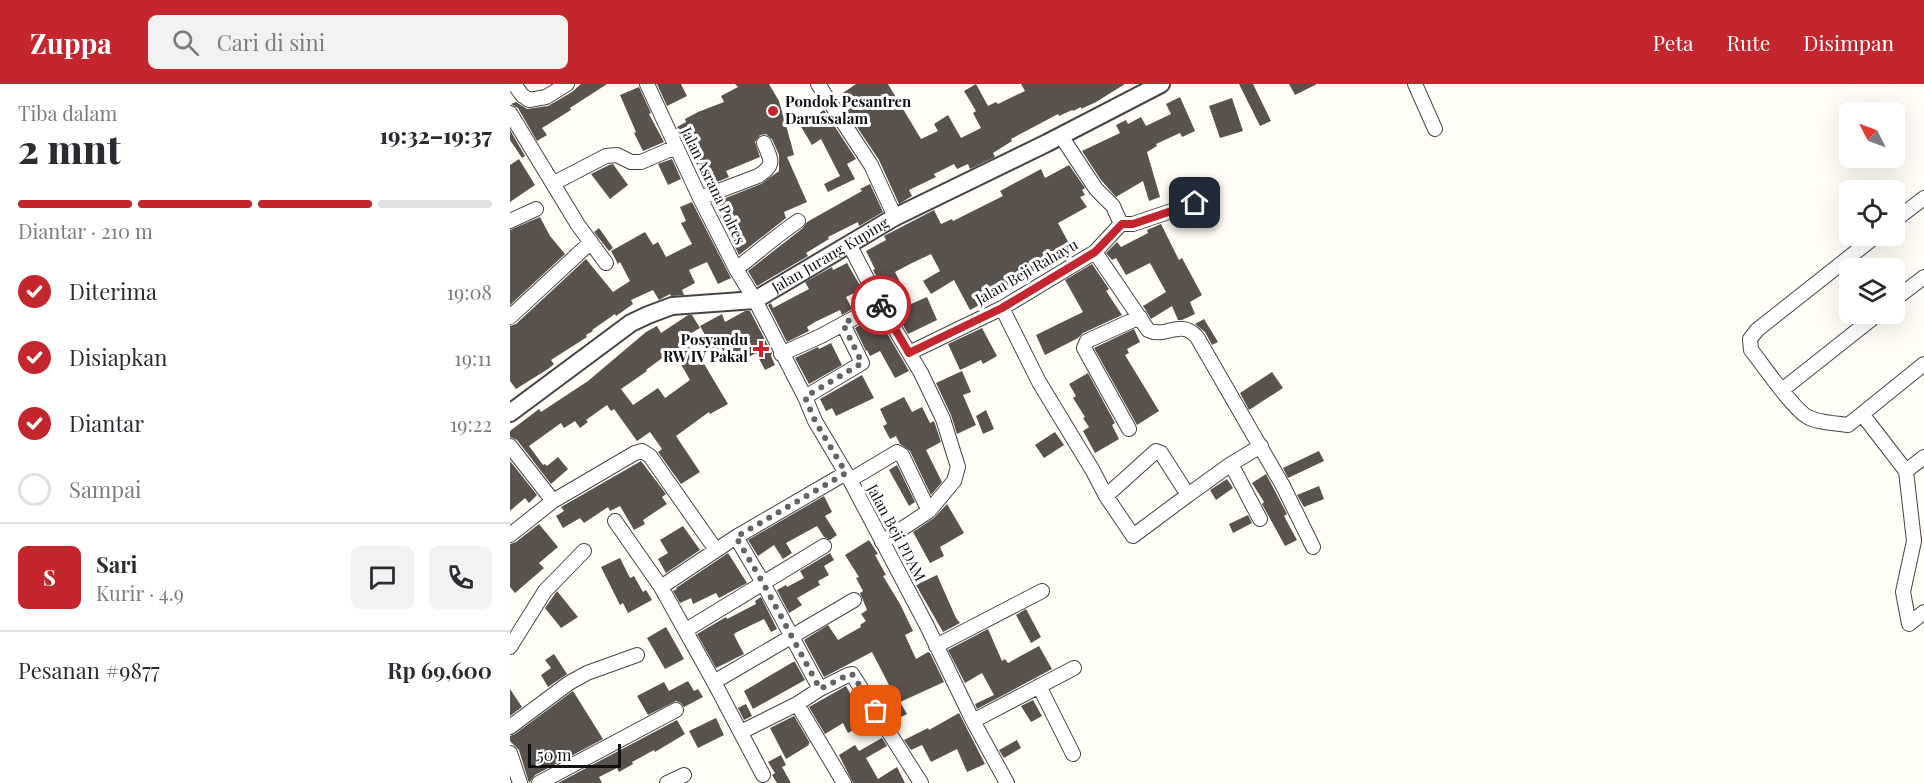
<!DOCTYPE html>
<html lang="id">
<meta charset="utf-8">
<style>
body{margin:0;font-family:"Playfair Display",serif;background:#f2f2f3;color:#2b2b33;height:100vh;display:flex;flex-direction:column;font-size:22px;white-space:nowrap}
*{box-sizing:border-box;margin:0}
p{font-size:20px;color:#7c7c81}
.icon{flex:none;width:33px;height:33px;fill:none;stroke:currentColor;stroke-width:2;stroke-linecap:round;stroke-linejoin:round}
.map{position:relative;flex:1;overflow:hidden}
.panel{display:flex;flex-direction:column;background:#fff;width:510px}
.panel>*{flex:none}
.needle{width:39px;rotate:312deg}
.fabs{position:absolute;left:1329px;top:18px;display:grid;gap:12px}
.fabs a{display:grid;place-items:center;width:66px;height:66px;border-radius:9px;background:#fff;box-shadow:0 6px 24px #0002;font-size:30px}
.scale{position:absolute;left:18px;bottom:15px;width:93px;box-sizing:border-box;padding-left:6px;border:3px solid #111;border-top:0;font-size:16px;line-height:21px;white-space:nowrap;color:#111;-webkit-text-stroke:4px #fff;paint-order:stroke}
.pin{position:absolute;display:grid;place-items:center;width:51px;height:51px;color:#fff;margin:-26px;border-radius:12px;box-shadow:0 3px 9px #0006}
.courier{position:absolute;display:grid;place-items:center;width:60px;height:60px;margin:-30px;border:4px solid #c4262e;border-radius:50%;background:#fff;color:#222;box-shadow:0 2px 8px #0007}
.headline em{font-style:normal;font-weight:800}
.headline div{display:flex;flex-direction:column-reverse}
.headline{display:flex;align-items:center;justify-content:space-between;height:102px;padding:0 18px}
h1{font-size:39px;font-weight:800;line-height:45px}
.bar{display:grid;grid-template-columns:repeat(4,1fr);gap:9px 6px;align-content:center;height:72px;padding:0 18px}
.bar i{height:8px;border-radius:4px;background:#e1e1e2}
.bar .selected{background:#c4262e}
.bar p{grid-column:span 4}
.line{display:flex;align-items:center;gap:15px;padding:0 18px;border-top:2px solid #e1e1e2}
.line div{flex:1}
.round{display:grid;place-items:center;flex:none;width:63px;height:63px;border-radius:9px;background:#f2f2f3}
ol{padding:0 18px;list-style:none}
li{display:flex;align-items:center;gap:18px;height:66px}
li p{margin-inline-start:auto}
li .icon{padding:6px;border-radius:50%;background:#c4262e;color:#fff;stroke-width:4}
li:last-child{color:#7c7c81}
li i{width:33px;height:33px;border:3px solid #e1e1e2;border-radius:50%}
header{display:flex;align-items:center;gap:36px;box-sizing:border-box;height:84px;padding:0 30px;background:#c4262e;color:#fff}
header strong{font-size:28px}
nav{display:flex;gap:33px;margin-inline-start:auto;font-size:21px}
.search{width:420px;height:54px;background:#f2f2f3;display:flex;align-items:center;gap:15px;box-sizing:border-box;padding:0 21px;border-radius:9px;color:#7c7c81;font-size:22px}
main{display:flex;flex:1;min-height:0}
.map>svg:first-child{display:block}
</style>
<header>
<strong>Zuppa</strong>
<div class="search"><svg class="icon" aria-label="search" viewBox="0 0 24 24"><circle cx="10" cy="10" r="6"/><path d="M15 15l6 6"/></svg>Cari di sini</div>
<nav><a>Peta</a><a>Rute</a><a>Disimpan</a></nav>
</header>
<main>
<section class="panel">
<div class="headline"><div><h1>2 mnt</h1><p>Tiba dalam</p></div><em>19:32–19:37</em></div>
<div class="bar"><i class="selected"></i><i class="selected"></i><i class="selected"></i><i></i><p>Diantar · 210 m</p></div>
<ol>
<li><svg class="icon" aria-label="check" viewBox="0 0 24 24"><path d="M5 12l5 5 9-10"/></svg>Diterima<p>19:08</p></li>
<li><svg class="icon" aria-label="check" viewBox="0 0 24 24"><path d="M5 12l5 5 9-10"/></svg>Disiapkan<p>19:11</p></li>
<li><svg class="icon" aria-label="check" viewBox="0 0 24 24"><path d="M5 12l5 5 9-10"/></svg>Diantar<p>19:22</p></li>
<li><i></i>Sampai</li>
</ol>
<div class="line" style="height:108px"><b class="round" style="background:#c4262e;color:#fff">S</b><div><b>Sari</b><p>Kurir · 4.9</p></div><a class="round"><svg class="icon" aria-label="chat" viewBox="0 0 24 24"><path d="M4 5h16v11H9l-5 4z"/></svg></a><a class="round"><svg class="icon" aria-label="phone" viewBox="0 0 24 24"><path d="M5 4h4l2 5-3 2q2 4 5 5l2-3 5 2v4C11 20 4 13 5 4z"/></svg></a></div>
<div class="line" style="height:78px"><div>Pesanan #9877</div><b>Rp 69,600</b></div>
</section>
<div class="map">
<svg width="1414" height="699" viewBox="0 0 1414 699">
<rect width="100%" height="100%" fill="#fffdf5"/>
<!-- building -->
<path fill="#5a524d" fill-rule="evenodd" d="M71 0H97L60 24 61 26 32 44 37 51 27 57 8 24 1 20 6 18 17 25 38 22 62 8Z
M147 0H171L177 12 157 22Z
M225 0H259L269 17 281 59 284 71 277 73 297 118 274 128 276 134 229 171 203 119 251 100 269 87V71L262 55 256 50 250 51 245 58 250 73 216 87 219 93 195 103 167 43 176 38 175 35 188 28 214 18 211 12 228 3Z
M346 0H378L411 55 428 47 424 40 438 31 451 54 471 44 463 29 466 27 454 7 466 0 478 22 486 18 488 20 515 7 511 0H615L586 18 571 25V23L563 27 562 26 549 32 548 30 501 55 502 57 483 69 485 73 460 85 458 80 447 85 444 80 424 90 426 93 399 106 402 112 389 120 369 76 327 13Z
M729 0H743L761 37 750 42Z
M779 0H807L785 11Z
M129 3 141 29 139 30 154 58 133 67 124 49 126 48 110 11Z
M670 13 685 47 672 53 670 49 646 60 647 62 637 68 650 113 639 117 633 97 606 113 591 96 572 67 610 49 606 41 616 36 618 40 631 33 636 42 661 30 656 20Z
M722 14 733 47 710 54 699 22Z
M314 26 346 75 337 80 345 95 318 108 314 100 330 92 311 55 302 61 290 41Z
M0 46 15 72 12 74 0 56Z
M9 75 25 101 0 118V81Z
M162 75 171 95 158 101 148 80Z
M103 80 118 101 100 115 81 90 99 81Z
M559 81 575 104 572 106 575 111 570 113 577 123 548 139 562 165 542 176 544 181 533 187 531 184 509 197 507 195 485 210 486 212 460 226 444 196 421 210 413 197 430 187 421 170 400 180 385 188 401 220 417 213 427 236 398 250 363 186 365 185 356 167 376 156 374 152 424 126 431 140 442 135 443 137 493 112 490 107 531 85 535 94Z
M360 100 373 128 349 142 348 138 318 153 319 155 296 169 298 172 247 202 238 187 293 144 297 138 352 107 350 105Z
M182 118 221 194 208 200 197 178 179 186 185 199 172 206 174 211 161 212 160 210 149 216 143 206 121 216 123 220 106 232 105 230 82 246 83 247 76 251 77 253 41 276 44 280 38 285 6 305 0 297V242L6 240 76 175 103 208 120 197 110 178 108 180 101 167 135 148 143 161 148 158 156 173 182 160 171 139 176 137 170 123Z
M30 133 40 152 55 170 0 221V146Z
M651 140 669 176 672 174 692 211 680 218 685 230 672 236H668L662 222 641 235 635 225 633 222 656 208 640 179 616 191 606 174 602 176 596 169 607 158 611 163 638 149 637 146Z
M89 144 103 164 99 167 84 148Z
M337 179 352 205 336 213 342 225 332 231 330 226 305 238 297 243 299 247 277 258 258 221 261 219 263 224 299 205 295 198 322 183 323 186Z
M582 180 599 205 596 207 612 231 573 249 568 254 535 271 526 251 573 228 555 196Z
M235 227H240L262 269 261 272 265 281 255 286 246 269 231 277 226 267 216 272 211 263 204 267 190 242 212 230 215 238Z
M178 231H182L190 244 173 254 184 270 187 268 218 320 200 330 199 328 166 352 190 388 171 400 148 368 152 365 140 348 127 357 104 325 101 327 97 321 76 336 78 338 70 344 65 337 54 344 51 339 19 362 33 381 35 380 37 382 48 373 58 385 41 400 7 356 0 353V347L29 325 31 328 78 297 136 248 147 242 151 249ZM165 270 180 296 155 314 148 304 123 321 111 305 137 287 136 286 155 272 157 276Z
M367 232 399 287 385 294 370 267 360 272 357 266 356 267 345 244Z
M694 235 708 258 702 261 695 248 685 240Z
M472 244 487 272 473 280 471 276 450 286 438 260Z
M624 245 630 258 617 265 619 269 615 271 649 327 627 341 584 264Z
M321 259 332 281 299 300 285 274 308 263 309 265Z
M452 287 461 308 453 311 466 341 447 350 441 331 426 299Z
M762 288 773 304 739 326 730 309Z
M578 289 605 339 602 341 609 355 585 369 573 347 579 343 573 334 575 333 563 314 566 312 559 300Z
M352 291 364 314 326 332 322 324 316 327 310 315Z
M394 313 402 328 412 323 420 339 424 337 431 358 416 366 432 398 421 411 400 367 390 360 386 352 380 355 373 342 377 340 370 325Z
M476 326 484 345 473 350 466 332Z
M545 348 554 361 534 374 525 361Z
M809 367 814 377 778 394 773 384Z
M0 377 27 411 19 419 15 414 0 427Z
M131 377 156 410 152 413 157 420 133 436 135 440 124 446 110 422 100 427 98 423 74 439 70 434 53 444 46 432 54 427 51 423Z
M387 381 405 418 399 422 379 386Z
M756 390 777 430 774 432 787 456 775 462 752 420 754 418 742 399Z
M717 395 723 404 706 416 700 406Z
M809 402 814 415 794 423 787 411Z
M314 412 322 428 315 432 327 451 320 456 314 453 307 442 276 459 282 469 273 475 264 461 248 472 238 456Z
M437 420 454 449 430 463 434 472 420 479 403 448 424 434Z
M738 431 742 439 723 449 719 440Z
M29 440 48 463 29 479 34 484 5 509 0 503V460L6 458Z
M173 442 190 466 156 489 148 475 158 469 150 456Z
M359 456 368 470 365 471 376 491 373 492 390 520 403 547 395 551 406 575 418 568 420 569 434 598 390 618 397 630 383 637 364 608 379 601 362 568 314 593 294 556 318 541 328 556 351 543 350 541 356 537 351 530 357 526 350 509 353 507 346 494 349 493 335 471Z
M218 469 237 499 209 514 206 509 183 520 181 514 170 519 163 507 167 505 166 504Z
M320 469 324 476 314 482 319 491 308 497 310 501 287 514 292 521 279 529 267 506 276 501 277 503 294 494 290 487Z
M110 474 120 494 124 492 133 508 136 506 142 516 118 529 113 519 110 521 91 483Z
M427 491 446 534 450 539 433 548 406 501Z
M47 507 68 533 51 544 35 524Z
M251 513 267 545 261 548 254 535 225 549 224 551 234 570 206 584 187 550 216 533 217 535 246 520 245 517Z
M516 525 531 553 521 559 506 531Z
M156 543 174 575 155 585 137 554Z
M478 545 492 577 495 575 498 579 529 562 542 585 467 625 465 620 484 611 472 589 455 599 438 566Z
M44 570 57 590 38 603 31 591 41 584 35 576Z
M283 578H285L295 596 243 625 234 607Z
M178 597 184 607 188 605 193 613 174 623 171 619 166 617 138 631 127 612 154 598 159 607Z
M336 602 345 618 348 616 361 636 338 649 333 639 315 650 299 623Z
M0 605 12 623 0 632Z
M63 607 93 655 25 691 19 699 9 666 0 657V652L5 650Z
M523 616 532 632 521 638 511 622Z
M236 620 242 632 234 636 228 624Z
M449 629 475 680 457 688 447 665 421 678 412 661 401 666 394 656 418 644 419 646Z
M284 632 300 659 298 660 299 661 276 675 260 644Z
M206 634 214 651 188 664 179 647Z
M167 636 175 650 145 668 144 666 122 678 123 680 109 688 107 684 89 693 92 699H48Z
M372 654 377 662 356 674 368 695 387 683 395 699H343L329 671 345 661 349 667Z
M507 656 511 664 494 674 489 666Z
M271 671 276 681 272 683 281 699H267L262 691 265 689 258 678Z"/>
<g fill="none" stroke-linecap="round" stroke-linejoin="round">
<defs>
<path id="minor" d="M4 0 12 11 19 16 36 13 57 0
M137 0 190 114 226 185 245 216 295 313 305 337 340 396 417 542 463 637 497 699
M308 0 361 81 385 133
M905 0 925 45
M0 29 68 141 96 179
M44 99 96 72 107 71 121 78H131L166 63
M190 114 248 92C266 81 261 76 254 59
M0 137 26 125
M1384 137 1414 114
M611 140H623L685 119
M1366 152 1247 246 1240 255 1241 266C1254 282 1280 321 1296 332 1307 339 1325 339 1338 341L1352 330 1396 387 1404 457 1393 508 1399 540 1414 528
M339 160 370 220 411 289 433 335 448 383 444 397 419 427 372 458
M585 168 638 246C656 255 670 234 687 253L773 402 803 463
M226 185C247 169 266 152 288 137
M1384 216 1414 193
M492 224 529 298 583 387 596 412 646 367 651 369 678 411 721 380
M0 233 81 158
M333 240 370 220
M399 269 492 224 585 168 611 140 603 122 586 105 551 52
M271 270 311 252 333 240 352 279 295 313
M1272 306 1368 230
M1352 330 1414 280
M619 345 574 264 577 257 630 233
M0 362 43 417
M1396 387 1414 373
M340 396 387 368 392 371 419 427
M596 412 623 452 678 411
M750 435 721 380 751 362
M105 437 151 503 204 598 253 691
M0 451 43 417 125 369 132 367 140 372 206 466
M226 453 253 499 310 605
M151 503 226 453 336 389
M176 546 314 462
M426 562 532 507
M0 563 35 507 74 467
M204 598 344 516
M529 602 563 670
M287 620 334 699
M463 637 564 584
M0 643 59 599 77 589 127 571
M231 648 287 620 310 605 338 591 342 590 411 699
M0 669 10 699
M29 699 166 626
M157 699 174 691"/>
<g id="tertiary">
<path id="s1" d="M0 329 121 239 138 231 162 222 245 216 385 133 537 59 651 0"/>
</g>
</defs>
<!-- minor casing -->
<use href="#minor" stroke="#444" stroke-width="16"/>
<!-- tertiary casing -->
<use href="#tertiary" stroke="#444" stroke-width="20"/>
<!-- minor -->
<use href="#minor" stroke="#fff" stroke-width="14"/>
<!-- tertiary -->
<use href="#tertiary" stroke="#fff" stroke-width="16"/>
</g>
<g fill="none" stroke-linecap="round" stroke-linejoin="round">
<!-- done -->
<path stroke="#646461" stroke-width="6" stroke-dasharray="0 10.8" d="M366 627 342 590 338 591 310 605 253 499 226 453 336 389 305 337 295 313 352 279 333 240 370 219 371 221"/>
<!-- route -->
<path stroke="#c4262e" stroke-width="8" d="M371 221 399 269 492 224 585 168 612 140H623L685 119"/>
</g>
<!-- markers -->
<g fill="#c4262e" stroke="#fff" stroke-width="2">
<circle cx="263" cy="27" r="6"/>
<path d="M248 256h6v6h6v6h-6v6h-6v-6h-6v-6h6z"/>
</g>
<g text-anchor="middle" stroke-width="6" stroke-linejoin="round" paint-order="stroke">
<!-- poi labels -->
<g font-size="15" font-weight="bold" fill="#111" stroke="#fff" text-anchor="start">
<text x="275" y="23">Pondok Pesantren<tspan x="275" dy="17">Darussalam</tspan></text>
<text x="238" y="261" text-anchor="end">Posyandu<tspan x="238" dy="17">RW IV Pakal</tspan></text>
</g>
<!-- street labels -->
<g font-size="15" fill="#111" stroke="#fff">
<text transform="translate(203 102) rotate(64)" y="5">Jalan Asrana Polres</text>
<text dy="5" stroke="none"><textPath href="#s1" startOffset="366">Jalan Jurang Kuping</textPath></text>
<text transform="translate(517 188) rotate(-30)" y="5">Jalan Beji Rahayu</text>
<text transform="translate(386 449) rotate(62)" y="5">Jalan Beji PDAM</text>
</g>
</g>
</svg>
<div class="fabs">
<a><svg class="needle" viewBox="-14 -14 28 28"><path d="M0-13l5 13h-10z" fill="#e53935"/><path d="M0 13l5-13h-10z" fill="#7c7c81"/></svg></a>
<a><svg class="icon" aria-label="locate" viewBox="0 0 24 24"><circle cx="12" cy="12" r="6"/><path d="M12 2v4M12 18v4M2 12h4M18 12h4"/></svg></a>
<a><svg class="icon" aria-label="layers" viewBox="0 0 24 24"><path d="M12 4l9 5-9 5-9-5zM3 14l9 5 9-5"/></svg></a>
</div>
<div class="scale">50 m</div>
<div class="pin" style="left:366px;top:627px;background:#ea580c"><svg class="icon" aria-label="bag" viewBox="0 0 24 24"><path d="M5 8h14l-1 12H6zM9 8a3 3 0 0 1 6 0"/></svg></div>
<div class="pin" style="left:685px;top:119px;background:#1f2937"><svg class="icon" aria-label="home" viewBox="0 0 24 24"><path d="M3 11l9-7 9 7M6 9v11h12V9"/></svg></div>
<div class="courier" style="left:371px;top:221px"><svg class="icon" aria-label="bike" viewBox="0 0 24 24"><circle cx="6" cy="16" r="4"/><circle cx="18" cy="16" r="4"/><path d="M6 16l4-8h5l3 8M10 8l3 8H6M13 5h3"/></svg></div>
</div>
</main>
